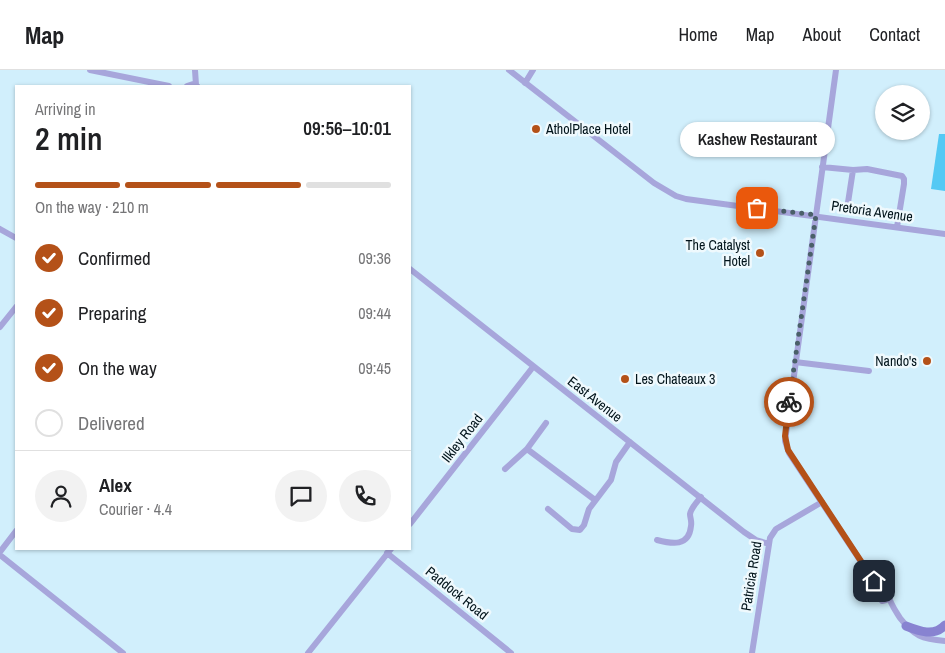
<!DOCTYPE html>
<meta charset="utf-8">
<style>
body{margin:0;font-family:"Archivo Narrow",sans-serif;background:#f2f2f2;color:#202124;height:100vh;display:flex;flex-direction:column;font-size:19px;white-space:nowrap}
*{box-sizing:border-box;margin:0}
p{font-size:16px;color:#757577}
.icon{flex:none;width:28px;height:28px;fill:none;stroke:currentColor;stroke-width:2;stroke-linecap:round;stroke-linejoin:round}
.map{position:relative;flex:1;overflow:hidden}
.panel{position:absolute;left:15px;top:15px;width:396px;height:465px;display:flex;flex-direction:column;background:#fff;border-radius:0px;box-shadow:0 1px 4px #0004}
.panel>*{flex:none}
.controls{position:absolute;left:875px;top:15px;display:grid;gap:10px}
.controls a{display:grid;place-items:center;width:55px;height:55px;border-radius:50%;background:#fff;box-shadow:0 1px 4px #0004;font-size:25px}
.pin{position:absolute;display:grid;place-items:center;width:42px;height:42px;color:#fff;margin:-21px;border-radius:10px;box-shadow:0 2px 8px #0006}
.courier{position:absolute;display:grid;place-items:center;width:50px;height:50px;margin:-25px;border:4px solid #b45118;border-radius:50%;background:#fff;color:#222;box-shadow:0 1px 6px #0007}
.bubble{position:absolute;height:35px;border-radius:18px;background:#fff;box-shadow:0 1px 4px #0004;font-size:16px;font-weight:600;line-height:35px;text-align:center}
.overview em{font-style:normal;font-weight:600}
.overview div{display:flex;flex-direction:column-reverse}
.overview{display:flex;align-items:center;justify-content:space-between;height:85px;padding:0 20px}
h1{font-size:32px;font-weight:600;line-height:38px}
.bar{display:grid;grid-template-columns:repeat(4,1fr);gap:8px 5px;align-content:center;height:60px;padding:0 20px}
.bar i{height:6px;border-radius:4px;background:#e0e0e0}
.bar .on{background:#b45118}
.bar p{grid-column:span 4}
.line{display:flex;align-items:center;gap:12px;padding:0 20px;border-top:1px solid #e0e0e0}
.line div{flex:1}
.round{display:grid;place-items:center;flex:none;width:52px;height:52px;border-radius:26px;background:#f2f2f2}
ol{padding:0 20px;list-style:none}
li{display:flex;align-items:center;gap:15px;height:55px}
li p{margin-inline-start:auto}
li .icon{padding:5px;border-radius:50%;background:#b45118;color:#fff;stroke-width:4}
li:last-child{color:#757577}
li i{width:28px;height:28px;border:2px solid #e0e0e0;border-radius:50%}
header{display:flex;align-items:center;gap:30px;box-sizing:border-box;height:70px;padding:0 25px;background:#fff;border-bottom:1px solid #e0e0e0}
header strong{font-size:24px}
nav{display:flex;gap:28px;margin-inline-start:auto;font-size:18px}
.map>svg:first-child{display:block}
</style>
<header>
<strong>Map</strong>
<nav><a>Home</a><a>Map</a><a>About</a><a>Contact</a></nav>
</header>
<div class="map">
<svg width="945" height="583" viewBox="0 0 945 583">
<rect width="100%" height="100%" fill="#d1effc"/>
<!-- green -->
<path fill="#54c9f4" d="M939 64H945V121L931 119Z"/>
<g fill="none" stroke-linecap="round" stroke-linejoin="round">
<!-- minor -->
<path stroke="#a7a6db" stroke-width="6" d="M90 0 169 16
M195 0 196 15
M509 0 654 113 676 126 686 129 945 164
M836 0 785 371 789 383 881 522
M525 13 533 0
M187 16 193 14 197 16
M822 97 853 100 867 99 902 106 904 109V114L897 157
M847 139 853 100
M0 159 16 168
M410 199 744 462 756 470 769 474
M0 257 16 237
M795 292 869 301
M527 379 595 430
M505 399 527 379 546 353
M548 439 572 459 580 460 584 455 589 439 611 410 616 392 630 372
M410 454 533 297
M657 470C672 474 689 477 691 456 692 451 690 448 690 444 691 438 697 432 701 427
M0 482 16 461
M387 483 511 583
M0 485 123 583
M888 527 886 530 882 531 879 527V524L883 521 888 523C889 532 895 540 900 548 914 566 922 569 945 571
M308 583 391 479
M752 583 770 468 776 459 822 432"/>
<!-- secondary -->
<path stroke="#8883d1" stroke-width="9" d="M906 556C919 561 934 567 945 555"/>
</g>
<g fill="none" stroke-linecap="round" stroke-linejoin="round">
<!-- done -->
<path stroke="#4a6069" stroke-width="5" stroke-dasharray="0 9" d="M757 138 816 145 789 332"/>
<!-- route -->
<path stroke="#b45118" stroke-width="6" d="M789 332 785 366 788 380 874 511"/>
</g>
<!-- markers -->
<g fill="#b45118" stroke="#eff9fd" stroke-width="2">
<circle cx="536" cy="59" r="5"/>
<circle cx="760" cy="183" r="5"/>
<circle cx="927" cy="291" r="5"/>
<circle cx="625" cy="309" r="5"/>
</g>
<g text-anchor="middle" stroke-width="5" stroke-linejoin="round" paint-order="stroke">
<!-- poi labels -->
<g font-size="14" fill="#01131a" stroke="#eff9fd" text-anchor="start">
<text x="546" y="64">AtholPlace Hotel</text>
<text x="750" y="180" text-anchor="end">The Catalyst<tspan x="750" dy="16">Hotel</tspan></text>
<text x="917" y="296" text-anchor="end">Nando's</text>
<text x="635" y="314">Les Chateaux 3</text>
</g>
<!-- street labels -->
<g font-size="14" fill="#01131a" stroke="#eff9fd">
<text transform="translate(872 141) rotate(8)" y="5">Pretoria Avenue</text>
<text transform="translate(595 329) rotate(38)" y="5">East Avenue</text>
<text transform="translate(462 368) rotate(-52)" y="5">Ilkley Road</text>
<text transform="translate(751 506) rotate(-81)" y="5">Patricia Road</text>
<text transform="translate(457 523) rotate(39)" y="5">Paddock Road</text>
</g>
</g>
</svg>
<div class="controls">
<a><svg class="icon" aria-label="layers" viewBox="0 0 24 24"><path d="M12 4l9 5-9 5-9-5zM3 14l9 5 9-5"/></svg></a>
</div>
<div class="pin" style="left:757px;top:138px;background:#ea580c"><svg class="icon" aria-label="bag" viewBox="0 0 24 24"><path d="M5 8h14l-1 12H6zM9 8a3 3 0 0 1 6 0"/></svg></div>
<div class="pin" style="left:874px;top:511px;background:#1f2937"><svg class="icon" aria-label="home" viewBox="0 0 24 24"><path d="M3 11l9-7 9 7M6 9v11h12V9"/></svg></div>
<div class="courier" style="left:789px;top:332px"><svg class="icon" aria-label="bike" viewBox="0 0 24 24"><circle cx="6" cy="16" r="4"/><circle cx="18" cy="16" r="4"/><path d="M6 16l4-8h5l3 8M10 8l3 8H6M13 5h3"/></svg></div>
<div class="bubble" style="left:680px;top:52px;width:155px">Kashew Restaurant</div>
<section class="panel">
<div class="overview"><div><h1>2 min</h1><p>Arriving in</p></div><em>09:56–10:01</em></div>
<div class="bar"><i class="on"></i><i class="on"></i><i class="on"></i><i></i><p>On the way · 210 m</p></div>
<ol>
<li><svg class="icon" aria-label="check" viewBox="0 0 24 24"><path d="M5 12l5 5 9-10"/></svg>Confirmed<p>09:36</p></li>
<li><svg class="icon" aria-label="check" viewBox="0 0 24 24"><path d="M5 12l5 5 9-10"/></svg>Preparing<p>09:44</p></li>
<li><svg class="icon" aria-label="check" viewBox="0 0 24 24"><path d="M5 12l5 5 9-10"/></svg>On the way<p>09:45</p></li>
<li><i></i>Delivered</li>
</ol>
<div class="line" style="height:90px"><a class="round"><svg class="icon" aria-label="person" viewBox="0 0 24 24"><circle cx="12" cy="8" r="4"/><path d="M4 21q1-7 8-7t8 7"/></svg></a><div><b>Alex</b><p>Courier · 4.4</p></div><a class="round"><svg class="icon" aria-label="chat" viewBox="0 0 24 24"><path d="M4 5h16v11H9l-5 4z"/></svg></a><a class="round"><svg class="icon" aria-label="phone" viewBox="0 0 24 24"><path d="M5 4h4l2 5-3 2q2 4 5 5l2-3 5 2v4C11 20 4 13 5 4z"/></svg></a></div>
</section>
</div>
